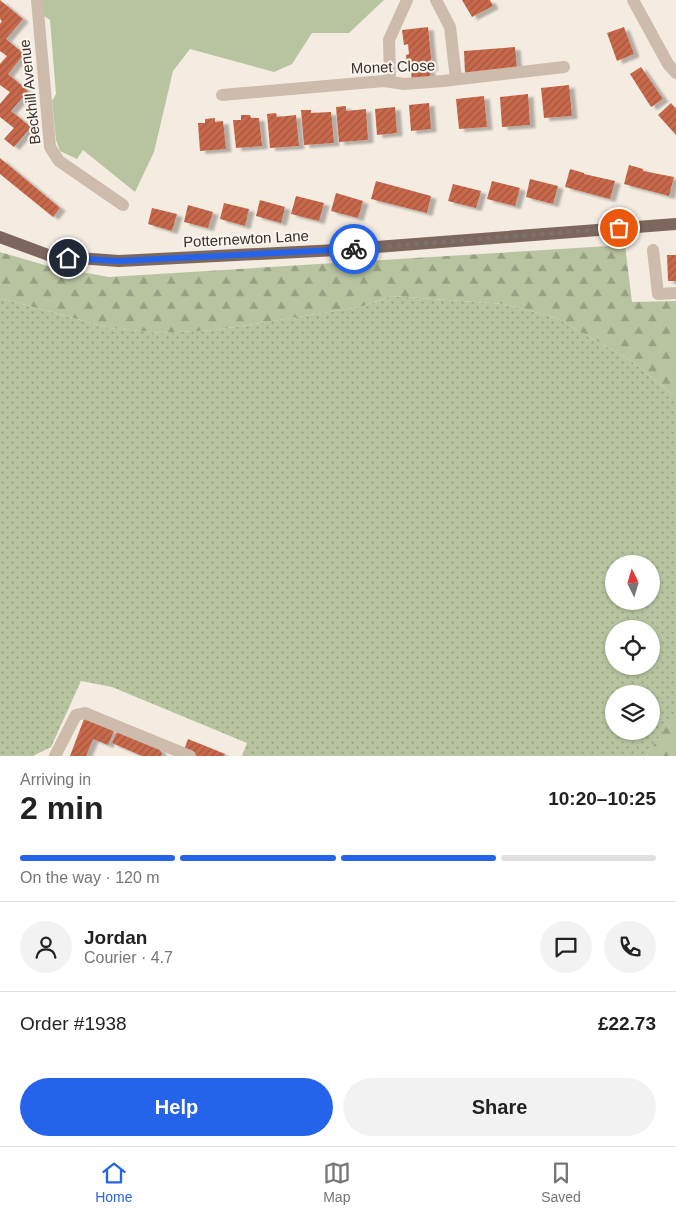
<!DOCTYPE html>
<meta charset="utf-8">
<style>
body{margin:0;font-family:Arial,sans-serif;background:#f2f2f2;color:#222;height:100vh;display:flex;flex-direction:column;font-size:19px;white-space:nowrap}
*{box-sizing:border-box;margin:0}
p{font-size:16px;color:#767676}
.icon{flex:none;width:28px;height:28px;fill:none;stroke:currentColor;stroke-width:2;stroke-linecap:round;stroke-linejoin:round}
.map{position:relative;height:756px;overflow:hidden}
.side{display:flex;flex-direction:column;background:#fff;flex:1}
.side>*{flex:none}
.needle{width:32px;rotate:355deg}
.buttons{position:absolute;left:605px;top:555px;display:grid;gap:10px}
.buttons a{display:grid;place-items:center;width:55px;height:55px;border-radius:50%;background:#fff;box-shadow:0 1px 4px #0004;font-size:25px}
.pin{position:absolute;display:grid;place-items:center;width:42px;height:42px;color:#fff;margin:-21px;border:2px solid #fff;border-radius:50%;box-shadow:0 1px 5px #0007}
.courier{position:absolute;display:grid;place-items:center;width:50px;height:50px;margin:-25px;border:4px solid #2563eb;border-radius:50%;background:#fff;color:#222;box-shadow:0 1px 6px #0007}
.overview em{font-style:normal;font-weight:700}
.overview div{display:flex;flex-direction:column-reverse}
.overview{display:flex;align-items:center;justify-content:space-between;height:85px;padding:0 20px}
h1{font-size:32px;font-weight:700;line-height:38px}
.bar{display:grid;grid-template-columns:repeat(4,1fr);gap:8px 5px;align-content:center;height:60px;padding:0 20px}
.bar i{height:6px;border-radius:4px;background:#e0e0e0}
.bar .on{background:#2563eb}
.bar p{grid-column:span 4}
.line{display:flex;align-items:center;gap:12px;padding:0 20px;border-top:1px solid #e0e0e0}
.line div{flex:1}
.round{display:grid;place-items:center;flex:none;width:52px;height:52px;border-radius:26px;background:#f2f2f2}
.button{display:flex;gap:10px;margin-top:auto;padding:10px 20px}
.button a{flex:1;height:58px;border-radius:30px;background:#2563eb;color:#fff;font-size:20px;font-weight:700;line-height:58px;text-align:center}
.button a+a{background:#f2f2f2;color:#222}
.tab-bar{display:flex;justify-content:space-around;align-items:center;height:70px;border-top:1px solid #e0e0e0;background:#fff;font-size:14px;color:#767676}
.tab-bar a{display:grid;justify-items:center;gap:2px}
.tab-bar .on{color:#2563eb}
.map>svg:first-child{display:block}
</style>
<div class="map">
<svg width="676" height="756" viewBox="0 0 676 756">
<defs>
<pattern id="grass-dots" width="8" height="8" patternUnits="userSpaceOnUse" patternTransform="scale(1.25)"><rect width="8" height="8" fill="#b8c4a0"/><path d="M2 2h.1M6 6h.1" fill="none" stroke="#97a083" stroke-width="1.8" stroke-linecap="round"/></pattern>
<pattern id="forest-firs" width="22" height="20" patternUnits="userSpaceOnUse" patternTransform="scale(1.25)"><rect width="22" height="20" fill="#b8c4a0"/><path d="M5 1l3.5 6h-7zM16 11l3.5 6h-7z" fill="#97a083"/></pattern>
<pattern id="building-hatch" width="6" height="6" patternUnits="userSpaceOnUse" patternTransform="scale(1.25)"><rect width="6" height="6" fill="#c8694b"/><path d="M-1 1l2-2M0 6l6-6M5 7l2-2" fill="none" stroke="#a4573f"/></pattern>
<filter id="shadow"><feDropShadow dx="5.5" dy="3" stdDeviation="1" flood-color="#0004"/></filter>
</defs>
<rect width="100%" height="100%" fill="#f4ebe1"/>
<!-- grass -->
<path fill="url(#grass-dots)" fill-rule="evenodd" d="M391 296 504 304 557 318 633 362 676 397V715L646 756H242L247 743 112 687 81 681 51 747 33 756H0V298L110 328 161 333 215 330 273 321 360 307ZM614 564H651V601H614ZM614 629H651V666H614ZM614 694H651V731H614Z"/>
<!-- forest -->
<path fill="url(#forest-firs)" d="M625 245 632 302 676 301V397L633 362 557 318 504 304 391 296 360 307 273 321 215 330 161 333 110 328 0 298V252L48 266 109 277Z
M676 715V756H646L673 717Z"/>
<!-- park -->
<path fill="#b8c4a0" d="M37 0H384L349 33H312L292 64 274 72 190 49 173 71 154 152 135 192 83 150 77 159 60 151 56 140 52 101 56 94 50 20 38 12Z"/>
<!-- building -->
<path fill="url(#building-hatch)" filter="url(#shadow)" d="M0 0 23 19 6 39 24 54 8 74 28 91 11 111 31 127 14 147 4 139 14 128 0 117V104L10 92 0 85V64L7 56 0 51V24L2 21 0 19Z
M462 0H490L493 6 472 17Z
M428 27 432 68H429L431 79 412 82 411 70H408L406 55 409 54 408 44 404 45 402 30Z
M624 27 634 54 617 61 607 33Z
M515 47 517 69 465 73 464 51Z
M641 67 663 99 651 107 630 74Z
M569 85 572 116 544 118 541 88Z
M528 94 530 125 502 127 500 97Z
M484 96 487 127 459 129 456 99Z
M429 103 431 129 411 131 409 105Z
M671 103 676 109V135L658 115Z
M346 106V111L366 109 368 140 339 142 336 107Z
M395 107 397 133 377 135 375 109Z
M301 110H311V113L331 112 334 143 304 145Z
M276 113 277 117 296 115 299 146 270 148 267 114Z
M241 115H250L251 118H259L262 146 236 148 233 120H241Z
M215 118V122L223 121 226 149 200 151 198 123H205V119Z
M0 158 60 208 53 217 0 174Z
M629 165 643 169V171L674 177 669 196 624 184Z
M570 169 584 173V174L615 181 610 199 565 187Z
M530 179 558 186 553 204 526 197Z
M376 181 431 196 427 213 371 199Z
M492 181 520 188 515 206 487 199Z
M453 184 481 191 476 208 448 201Z
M336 193 363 201 358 218 331 211Z
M296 196 324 203 319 221 291 214Z
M260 200 285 207 281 223 256 216Z
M224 203 249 209 245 226 220 219Z
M188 205 213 212 208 228 184 222Z
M152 208 177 214 172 231 148 224Z
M667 255H676V281H668Z
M84 719 114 731 108 745 93 739 86 756H70Z
M117 732 159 749 162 753 161 756H142L112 743Z
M188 739 225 754 224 756H197L184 750Z"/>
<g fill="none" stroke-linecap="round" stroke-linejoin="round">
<!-- minor -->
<path stroke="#cdbbac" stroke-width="12" d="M37 0 50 147 59 161 123 205
M436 0 450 27 456 79
M633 0 668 64 676 73
M384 81 388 79 390 75 389 40 407 0
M222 95 384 81 404 84 443 81 564 67
M653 250 658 294 676 293
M55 756 76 715 85 713 190 756"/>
<!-- major -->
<path stroke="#7d675c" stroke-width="12" d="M0 237 51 256 119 261 337 250 676 224"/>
</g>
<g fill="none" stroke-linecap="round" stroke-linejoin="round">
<!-- done -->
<path stroke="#7c716b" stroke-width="5" stroke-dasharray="0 9" d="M354 249 619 228"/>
<!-- route -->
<path stroke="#2563eb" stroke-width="6" d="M68 258 119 261 354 249"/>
</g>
<g text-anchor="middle" stroke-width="4" stroke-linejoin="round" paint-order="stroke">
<!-- street labels -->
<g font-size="15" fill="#3b302b" stroke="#fbf5ee">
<text transform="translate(393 67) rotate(-2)" y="5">Monet Close</text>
<text transform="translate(30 92) rotate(-96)" y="5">Beckhill Avenue</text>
<text transform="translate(246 239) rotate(-3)" y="5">Potternewton Lane</text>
</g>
</g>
</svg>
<div class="buttons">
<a><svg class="needle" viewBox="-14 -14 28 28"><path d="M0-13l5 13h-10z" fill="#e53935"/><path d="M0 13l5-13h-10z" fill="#767676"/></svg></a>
<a><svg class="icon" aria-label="locate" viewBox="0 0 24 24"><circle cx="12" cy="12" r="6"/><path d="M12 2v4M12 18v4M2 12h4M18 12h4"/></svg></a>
<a><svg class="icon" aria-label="layers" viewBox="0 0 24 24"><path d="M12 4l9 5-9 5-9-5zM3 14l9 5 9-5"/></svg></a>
</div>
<div class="pin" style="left:619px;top:228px;background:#ea580c"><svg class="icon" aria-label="bag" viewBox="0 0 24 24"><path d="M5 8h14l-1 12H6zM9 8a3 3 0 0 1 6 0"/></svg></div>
<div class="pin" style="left:68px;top:258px;background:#1f2937"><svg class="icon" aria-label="home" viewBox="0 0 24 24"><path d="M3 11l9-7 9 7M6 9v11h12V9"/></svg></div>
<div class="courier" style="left:354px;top:249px"><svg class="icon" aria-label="bike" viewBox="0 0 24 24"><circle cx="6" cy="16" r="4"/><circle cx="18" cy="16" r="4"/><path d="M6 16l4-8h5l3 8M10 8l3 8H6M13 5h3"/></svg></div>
</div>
<section class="side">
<div class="overview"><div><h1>2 min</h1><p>Arriving in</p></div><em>10:20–10:25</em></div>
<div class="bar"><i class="on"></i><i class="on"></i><i class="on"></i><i></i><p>On the way · 120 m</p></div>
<div class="line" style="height:90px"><a class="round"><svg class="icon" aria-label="person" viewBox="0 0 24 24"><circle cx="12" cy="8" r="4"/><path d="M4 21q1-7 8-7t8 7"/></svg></a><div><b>Jordan</b><p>Courier · 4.7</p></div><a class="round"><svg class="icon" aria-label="chat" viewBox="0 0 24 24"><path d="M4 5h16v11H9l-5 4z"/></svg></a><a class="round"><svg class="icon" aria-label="phone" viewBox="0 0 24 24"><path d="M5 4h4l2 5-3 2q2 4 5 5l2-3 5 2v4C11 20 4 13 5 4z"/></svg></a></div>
<div class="line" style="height:65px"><div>Order #1938</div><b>£22.73</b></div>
<div class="button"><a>Help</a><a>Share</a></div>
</section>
<nav class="tab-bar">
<a class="on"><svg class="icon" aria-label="home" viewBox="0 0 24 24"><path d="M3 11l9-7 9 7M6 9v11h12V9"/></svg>Home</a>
<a><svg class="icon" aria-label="map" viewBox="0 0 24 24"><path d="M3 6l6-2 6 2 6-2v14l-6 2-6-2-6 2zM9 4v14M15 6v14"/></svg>Map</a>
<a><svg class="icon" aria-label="saved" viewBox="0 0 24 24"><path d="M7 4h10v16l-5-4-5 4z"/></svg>Saved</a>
</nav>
